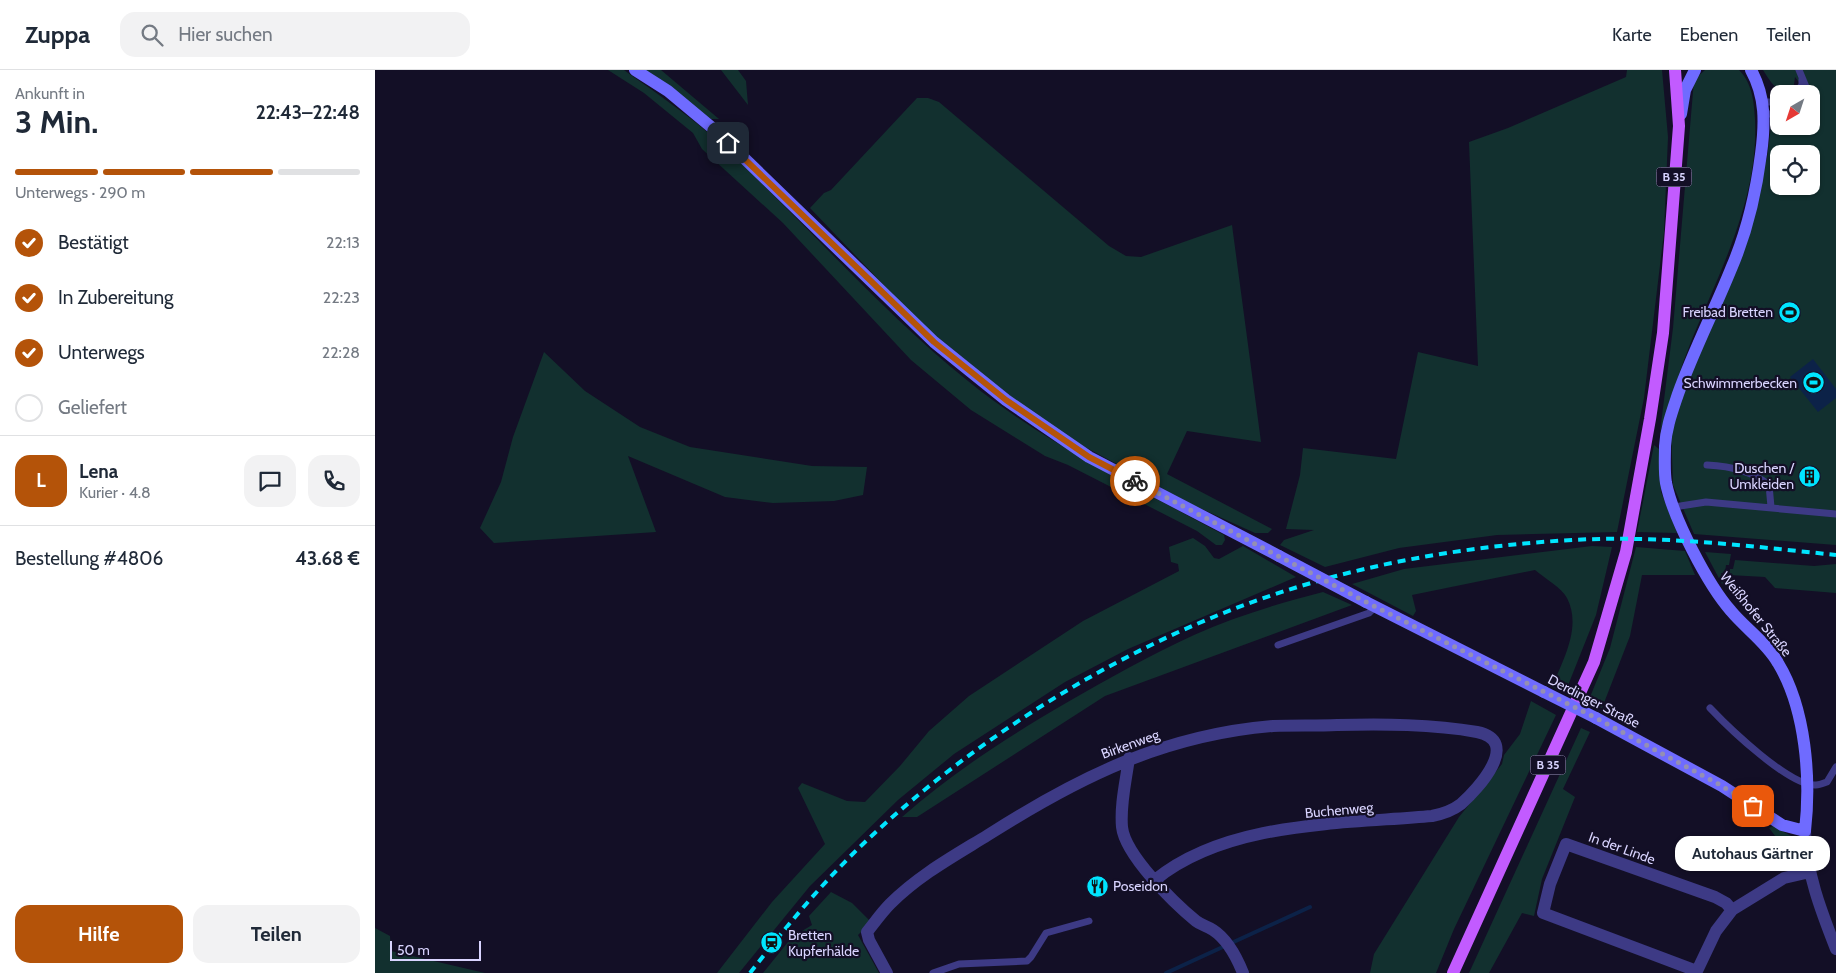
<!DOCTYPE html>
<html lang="de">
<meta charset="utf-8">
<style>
body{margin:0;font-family:Cabin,sans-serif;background:#f2f2f3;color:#1f2937;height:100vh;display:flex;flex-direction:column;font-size:19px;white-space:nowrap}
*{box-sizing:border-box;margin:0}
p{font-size:16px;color:#747a83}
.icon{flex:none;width:28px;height:28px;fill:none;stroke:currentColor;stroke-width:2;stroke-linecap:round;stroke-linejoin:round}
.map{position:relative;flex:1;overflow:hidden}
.details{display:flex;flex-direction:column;background:#fff;width:375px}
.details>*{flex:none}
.needle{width:32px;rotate:219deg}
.buttons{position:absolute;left:1395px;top:15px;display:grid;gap:10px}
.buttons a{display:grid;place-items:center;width:50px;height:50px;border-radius:10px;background:#fff;box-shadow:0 1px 4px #0004;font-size:25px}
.scale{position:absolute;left:15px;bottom:12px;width:91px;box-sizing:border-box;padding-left:5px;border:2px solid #d9d4ff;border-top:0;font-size:14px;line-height:18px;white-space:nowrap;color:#d9d4ff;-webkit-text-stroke:4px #130f26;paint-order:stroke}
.pin{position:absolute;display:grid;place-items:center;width:42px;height:42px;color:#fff;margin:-21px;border-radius:10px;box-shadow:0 2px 8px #0006}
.courier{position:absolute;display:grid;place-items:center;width:50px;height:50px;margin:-25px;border:4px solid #b45309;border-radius:50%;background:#fff;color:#222;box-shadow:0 1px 6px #0007}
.bubble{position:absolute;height:35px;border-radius:15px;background:#fff;box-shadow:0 1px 4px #0004;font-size:16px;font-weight:700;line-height:35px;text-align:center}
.summary em{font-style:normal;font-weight:700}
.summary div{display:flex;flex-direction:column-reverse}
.summary{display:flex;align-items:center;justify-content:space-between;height:85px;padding:0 15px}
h1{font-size:32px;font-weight:700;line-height:38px}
.bar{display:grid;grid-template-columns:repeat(4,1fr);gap:8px 5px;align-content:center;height:60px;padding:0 15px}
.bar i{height:6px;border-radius:4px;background:#e0e1e3}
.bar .on{background:#b45309}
.bar p{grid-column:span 4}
.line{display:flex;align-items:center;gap:12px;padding:0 15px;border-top:1px solid #e0e1e3}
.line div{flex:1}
.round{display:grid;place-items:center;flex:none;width:52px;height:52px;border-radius:15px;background:#f2f2f3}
ol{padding:0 15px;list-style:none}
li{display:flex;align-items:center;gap:15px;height:55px}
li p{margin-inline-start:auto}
li .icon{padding:5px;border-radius:50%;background:#b45309;color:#fff;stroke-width:4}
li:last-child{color:#747a83}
li i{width:28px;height:28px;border:2px solid #e0e1e3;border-radius:50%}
.action{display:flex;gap:10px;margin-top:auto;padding:10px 15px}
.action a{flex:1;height:58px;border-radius:15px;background:#b45309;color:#fff;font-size:20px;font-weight:700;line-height:58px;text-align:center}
.action a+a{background:#f2f2f3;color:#1f2937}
header{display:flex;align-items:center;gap:30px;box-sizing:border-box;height:70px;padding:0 25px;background:#fff;border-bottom:1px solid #e0e1e3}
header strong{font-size:24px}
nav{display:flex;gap:28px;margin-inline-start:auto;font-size:18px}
.search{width:350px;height:45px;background:#f2f2f3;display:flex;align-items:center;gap:12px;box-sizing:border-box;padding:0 18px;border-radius:15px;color:#747a83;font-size:19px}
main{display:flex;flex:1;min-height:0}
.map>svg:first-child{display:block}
</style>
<header>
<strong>Zuppa</strong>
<div class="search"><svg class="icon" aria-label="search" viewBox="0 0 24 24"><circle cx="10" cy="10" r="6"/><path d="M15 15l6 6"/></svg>Hier suchen</div>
<nav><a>Karte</a><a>Ebenen</a><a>Teilen</a></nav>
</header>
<main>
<section class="details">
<div class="summary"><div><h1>3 Min.</h1><p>Ankunft in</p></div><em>22:43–22:48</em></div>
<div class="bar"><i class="on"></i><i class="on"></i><i class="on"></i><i></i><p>Unterwegs · 290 m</p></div>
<ol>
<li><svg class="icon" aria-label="check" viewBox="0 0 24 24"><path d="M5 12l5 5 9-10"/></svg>Bestätigt<p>22:13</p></li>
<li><svg class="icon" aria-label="check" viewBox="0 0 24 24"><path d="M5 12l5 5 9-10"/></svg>In Zubereitung<p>22:23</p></li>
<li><svg class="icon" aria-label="check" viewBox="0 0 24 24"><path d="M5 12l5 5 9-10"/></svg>Unterwegs<p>22:28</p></li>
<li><i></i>Geliefert</li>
</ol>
<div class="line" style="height:90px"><b class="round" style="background:#b45309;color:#fff">L</b><div><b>Lena</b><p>Kurier · 4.8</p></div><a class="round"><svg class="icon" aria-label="chat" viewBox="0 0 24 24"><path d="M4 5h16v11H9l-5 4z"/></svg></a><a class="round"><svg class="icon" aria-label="phone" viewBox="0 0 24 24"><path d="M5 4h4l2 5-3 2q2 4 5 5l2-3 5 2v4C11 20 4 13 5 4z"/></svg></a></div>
<div class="line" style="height:65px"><div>Bestellung #4806</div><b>43.68 €</b></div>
<div class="action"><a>Hilfe</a><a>Teilen</a></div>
</section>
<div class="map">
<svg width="1461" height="903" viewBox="0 0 1461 903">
<rect width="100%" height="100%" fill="#130f26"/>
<!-- green -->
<path fill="#12302f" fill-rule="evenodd" d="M233 0H249C284 25 321 50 352 80 433 156 506 241 593 311 671 374 762 418 849 465L850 470 847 475H841L822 461 693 395 670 386 596 340 536 290 408 153 327 79 318 63 269 23Z
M268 0H286L344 49H336Z
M346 0H363L371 11 373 35Z
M1252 0H1287L1293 67 1289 162 1269 328 1242 462 1122 465 1024 478 950 497 905 475 909 470 939 460 911 459 925 405 928 378 1021 389 1043 282 1103 296 1094 72 1133 58 1251 7Z
M1330 0H1364C1377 13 1379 31 1380 49 1384 127 1346 199 1317 269 1305 299 1295 331 1285 362L1298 258 1319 10Z
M1388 0H1461V475L1319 464 1298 415 1296 357 1392 88 1397 49H1404V56H1436V24H1433L1420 7C1419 14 1420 16 1414 22 1400 21 1395 11 1388 0ZM1404 84H1436V116H1404Z
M542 28H553L564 32 734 176 751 186 766 187 857 155 886 372 812 361 792 404 897 459 893 463H880L818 435 697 370 640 330 545 253 435 138 449 123 456 120Z
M169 282 210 321 265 357 315 377 437 396 492 397 488 425 459 431 398 433 350 427 253 386 281 462 119 473 105 458 126 412 138 367Z
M1279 375 1284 379 1286 422 1302 463 1262 462Z
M818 468 830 476 839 488 844 489 868 476 921 507 753 579 690 612 579 684 523 730 435 816 364 903H342L397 832 450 774 423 718 427 713 472 731 490 732 525 696 554 661 594 626 708 551 804 501 803 494 796 492 794 477Z
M1217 476 1237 477 1221 545 1190 623 1177 617C1188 590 1207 557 1192 528 1187 518 1169 508 1160 500L1037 525 1041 541 1038 546 977 514 1029 499Z
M1261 477 1310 481 1320 505H1267L1255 566 1227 638 1213 632 1235 578Z
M1330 482 1356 484 1354 495H1351L1350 503H1346L1349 513 1347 514Z
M1360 490 1439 496 1461 494V523L1400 518 1390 507 1354 505 1355 499H1358Z
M948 522 977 535 730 626 542 747H527C580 701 631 668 691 633 733 609 775 585 819 565 859 547 905 533 948 522Z
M1156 631 1181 645 1079 859 1061 903H995L999 884 1084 747 1127 694 1129 685 1145 664Z
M1206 658 1215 662 1188 719 1200 727 1167 809 1159 846 1147 843 1114 903H1094Z
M1398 756 1418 767 1420 778 1411 780 1394 758Z
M456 822 477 833 496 852 483 865 504 903H388L417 867 437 855 434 846Z
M0 858 15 866 16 881 110 903H0Z"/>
<!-- water -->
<path fill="#0c2248" d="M1438 289 1461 319V328L1443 342 1415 307Z"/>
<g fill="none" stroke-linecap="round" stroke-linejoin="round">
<!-- stream -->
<path stroke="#0c2248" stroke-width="4" d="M791 903 935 837"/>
<!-- lane -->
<path stroke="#3d3a85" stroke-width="7" d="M1424 0 1434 24
M1420 24 1427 15V9
M1387 32H1404
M1389 44H1404
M1332 395C1354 396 1377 401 1394 415L1396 437
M1299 437 1331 432 1461 444
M903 575 994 543 1000 537
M1335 638C1353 657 1415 717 1441 715 1445 715 1449 713 1452 712L1461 697
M558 903 584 894 652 891 656 887 671 863 714 851"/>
<!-- street -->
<path stroke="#3d3a85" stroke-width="12" d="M754 688C751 711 745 734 747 757 750 785 799 833 821 851 826 855 832 856 838 860 852 869 862 888 868 903
M1430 761C1431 802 1446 841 1461 879
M1322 901 1168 843 1175 814 1191 774 1340 827 1351 833 1357 840
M512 903 494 870 492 862C500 852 507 842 515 834 544 805 579 786 613 765 704 707 789 665 898 656 919 655 941 656 962 655 1008 654 1057 654 1102 662 1147 671 1103 719 1086 734 1077 741 1067 744 1057 746 968 754 852 751 780 810
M1321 903 1341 861 1357 840 1409 808 1435 802"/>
<!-- secondary -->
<path stroke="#6f6bff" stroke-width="12" d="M260 0 293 21 341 61 559 272 631 330 714 387 904 486
M1306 44 1310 20 1320 0
M991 532 1169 622
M1221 648 1347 716 1407 755 1430 761C1436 709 1431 639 1403 593 1392 573 1371 559 1356 541 1333 515 1298 448 1291 413 1289 401 1290 388 1290 376 1291 358 1297 342 1303 324 1318 282 1339 241 1356 199 1372 162 1381 123 1386 84 1390 54 1391 27 1376 0"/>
<!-- primary -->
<path stroke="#c25bff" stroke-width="12" d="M1078 903 1219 592 1251 482 1275 349 1288 263 1304 56 1300 0"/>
<!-- rail -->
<path stroke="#00e5ff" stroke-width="4" stroke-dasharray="8 6" stroke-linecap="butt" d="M375 903C410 858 447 813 488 774 594 673 735 584 872 534 975 496 1087 476 1197 470 1285 465 1374 476 1461 485"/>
<!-- secondary-bridge -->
<path stroke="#6f6bff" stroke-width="12" d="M904 486 991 532
M1169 622 1221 648"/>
</g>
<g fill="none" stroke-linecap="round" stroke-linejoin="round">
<!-- done -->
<path stroke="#948fb3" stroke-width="5" stroke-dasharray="0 9" d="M760 411 991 532 1221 648 1347 716 1378 736"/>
<!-- route -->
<path stroke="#b45309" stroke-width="6" d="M353 73 559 272 631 330 714 387 760 411"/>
</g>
<!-- icons -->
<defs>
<symbol id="stadium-disc" viewBox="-11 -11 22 22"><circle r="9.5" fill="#00e5ff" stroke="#130f26"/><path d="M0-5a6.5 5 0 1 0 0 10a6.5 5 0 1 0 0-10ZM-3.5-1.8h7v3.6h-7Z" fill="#111"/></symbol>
<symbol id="building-disc" viewBox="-11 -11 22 22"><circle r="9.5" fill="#00e5ff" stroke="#130f26"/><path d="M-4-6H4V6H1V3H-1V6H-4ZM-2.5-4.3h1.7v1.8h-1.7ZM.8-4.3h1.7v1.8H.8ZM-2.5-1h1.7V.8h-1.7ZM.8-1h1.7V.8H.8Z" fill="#111"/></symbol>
<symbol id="restaurant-disc" viewBox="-11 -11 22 22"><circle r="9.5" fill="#00e5ff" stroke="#130f26"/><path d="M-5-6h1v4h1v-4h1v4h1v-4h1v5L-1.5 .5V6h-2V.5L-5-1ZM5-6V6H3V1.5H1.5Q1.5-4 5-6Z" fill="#111"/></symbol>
<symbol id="station-disc" viewBox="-11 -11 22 22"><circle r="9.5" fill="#00e5ff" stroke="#130f26"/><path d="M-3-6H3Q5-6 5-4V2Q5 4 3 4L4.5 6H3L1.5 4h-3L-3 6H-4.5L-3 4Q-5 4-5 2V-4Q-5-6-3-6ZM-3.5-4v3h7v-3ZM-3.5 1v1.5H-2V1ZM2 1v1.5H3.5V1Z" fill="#111"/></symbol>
</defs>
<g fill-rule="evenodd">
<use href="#stadium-disc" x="1402" y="230" width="25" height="25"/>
<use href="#stadium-disc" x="1426" y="300" width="25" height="25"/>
<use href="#building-disc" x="1422" y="394" width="25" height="25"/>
<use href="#restaurant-disc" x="710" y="804" width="25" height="25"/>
<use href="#station-disc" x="384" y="860" width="25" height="25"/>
</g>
<g text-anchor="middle" stroke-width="4.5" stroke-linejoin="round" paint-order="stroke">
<!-- shield labels -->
<g fill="#130f26" stroke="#9e99be" stroke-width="1">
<rect x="1281.5" y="97.5" width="35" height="19" rx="4"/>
<rect x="1155.5" y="685.5" width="35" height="19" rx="4"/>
</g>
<g font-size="12" font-weight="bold" fill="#d9d4ff">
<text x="1299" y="111">B 35</text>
<text x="1173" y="699">B 35</text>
</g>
<!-- poi labels -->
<g font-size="14" fill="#d9d4ff" stroke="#130f26" text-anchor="end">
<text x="1398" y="247">Freibad Bretten</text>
<text x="1422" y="318">Schwimmerbecken</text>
<text x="1419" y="403">Duschen /<tspan x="1419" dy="16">Umkleiden</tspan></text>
<text x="738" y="821" text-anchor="start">Poseidon</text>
<text x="413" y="870" text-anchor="start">Bretten<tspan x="413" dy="16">Kupferhälde</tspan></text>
</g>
<!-- street labels -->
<g font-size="14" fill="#d9d4ff" stroke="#130f26">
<text transform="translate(1381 544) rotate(51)" y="5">Weißhofer Straße</text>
<text transform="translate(1219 631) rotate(27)" y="5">Derdinger Straße</text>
<text transform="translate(755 674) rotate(-20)" y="5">Birkenweg</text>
<text transform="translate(964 740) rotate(-5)" y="5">Buchenweg</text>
<text transform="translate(1247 778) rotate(20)" y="5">In der Linde</text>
</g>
</g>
</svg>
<div class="buttons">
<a><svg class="needle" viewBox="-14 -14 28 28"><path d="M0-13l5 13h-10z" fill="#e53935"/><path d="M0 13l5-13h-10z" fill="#747a83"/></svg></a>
<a><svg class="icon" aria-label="locate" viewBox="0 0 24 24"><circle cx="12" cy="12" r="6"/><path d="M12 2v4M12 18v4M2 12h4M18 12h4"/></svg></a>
</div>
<div class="scale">50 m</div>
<div class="pin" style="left:1378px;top:736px;background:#ea580c"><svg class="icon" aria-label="bag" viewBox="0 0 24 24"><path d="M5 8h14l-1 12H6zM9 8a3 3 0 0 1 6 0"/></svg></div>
<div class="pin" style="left:353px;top:73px;background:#1f2937"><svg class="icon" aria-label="home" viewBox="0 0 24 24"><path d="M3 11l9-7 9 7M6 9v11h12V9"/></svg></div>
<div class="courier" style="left:760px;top:411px"><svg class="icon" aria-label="bike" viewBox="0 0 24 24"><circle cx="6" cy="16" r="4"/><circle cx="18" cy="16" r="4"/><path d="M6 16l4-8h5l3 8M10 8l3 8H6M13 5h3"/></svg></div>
<div class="bubble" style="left:1300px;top:766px;width:155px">Autohaus Gärtner</div>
</div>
</main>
